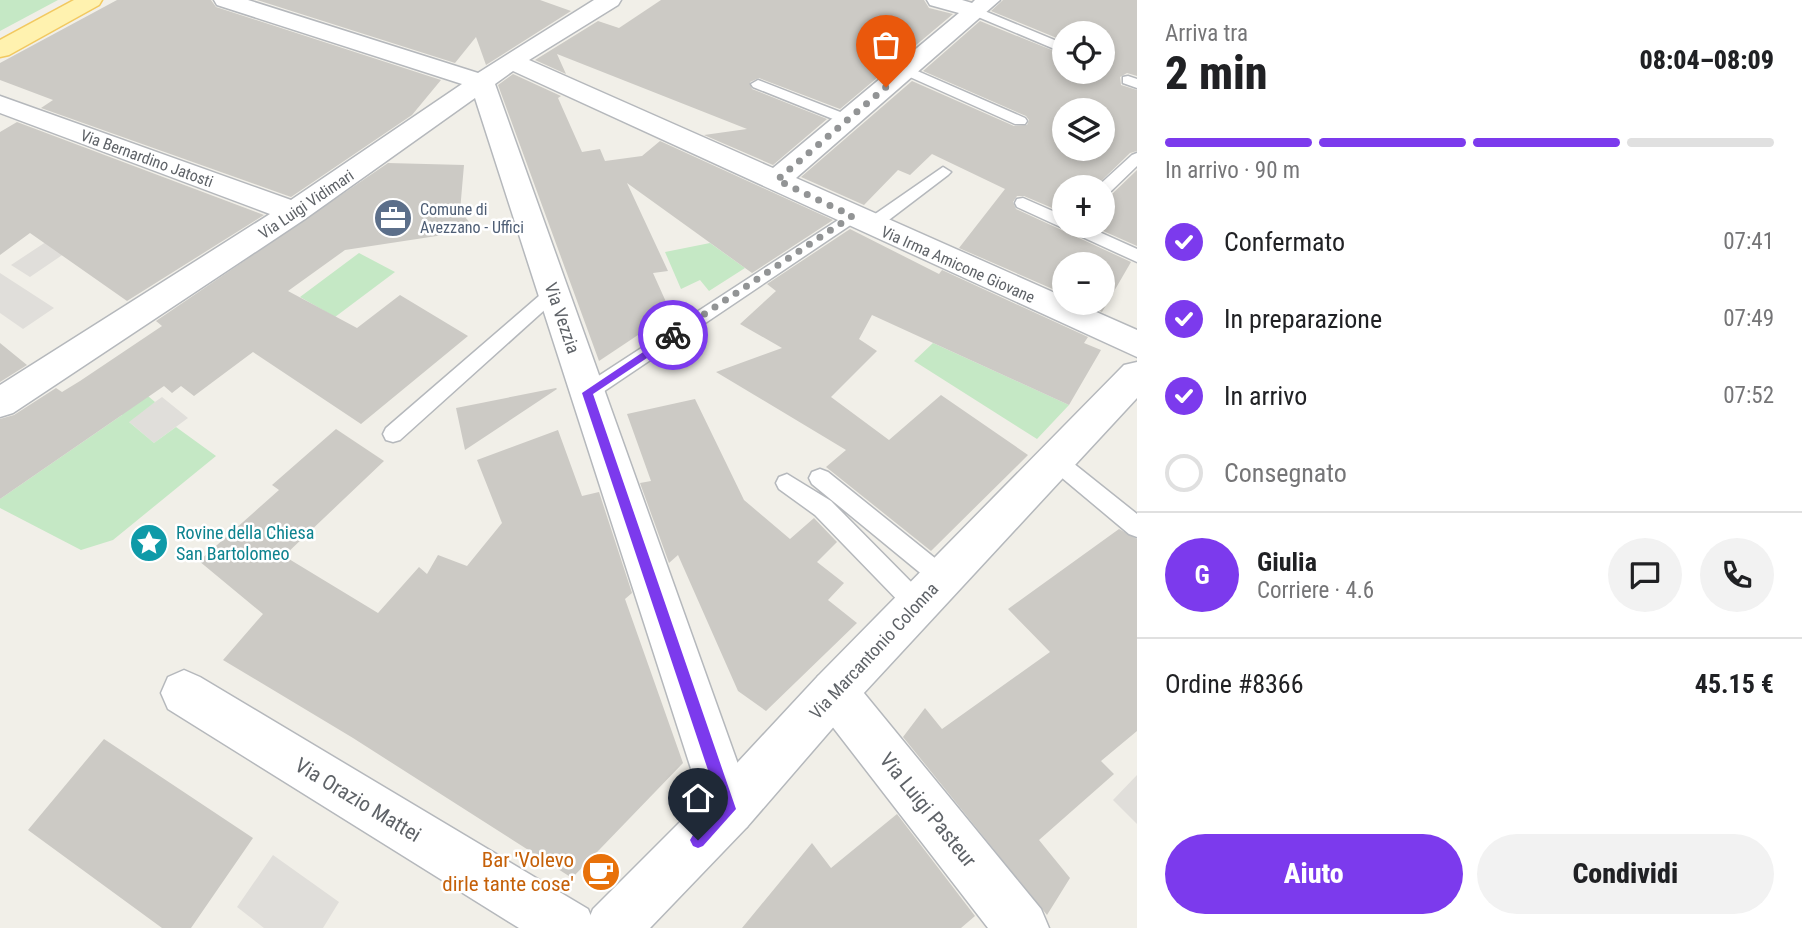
<!DOCTYPE html>
<html lang="it">
<meta charset="utf-8">
<style>
body{margin:0;font-family:"Roboto Condensed",sans-serif;background:#f2f2f2;color:#202124;height:100vh;display:flex;flex-direction:column;font-size:26px;white-space:nowrap}
*{box-sizing:border-box;margin:0}
p{font-size:23px;color:#757577}
.icon{flex:none;width:38px;height:38px;fill:none;stroke:currentColor;stroke-width:2;stroke-linecap:round;stroke-linejoin:round}
.map{position:relative;flex:1;overflow:hidden}
.details{display:flex;flex-direction:column;background:#fff;width:665px}
.details>*{flex:none}
.fabs{position:absolute;left:1052px;top:21px;display:grid;gap:14px}
.fabs a{display:grid;place-items:center;width:63px;height:63px;border-radius:50%;background:#fff;box-shadow:0 4px 10px #0003;font-size:35px}
.pin{position:absolute;display:grid;place-items:center;width:60px;height:60px;color:#fff;margin:-72px -30px;border-radius:50% 50% 50% 0;rotate:-45deg;box-shadow:0 0 7px #0007}
.pin .icon{rotate:45deg}
.courier{position:absolute;display:grid;place-items:center;width:70px;height:70px;margin:-35px;border:5px solid #7c3aed;border-radius:50%;background:#fff;color:#222;box-shadow:0 2px 9px #0007}
.headline em{font-style:normal;font-weight:800}
.headline div{display:flex;flex-direction:column-reverse}
.headline{display:flex;align-items:center;justify-content:space-between;height:119px;padding:0 28px}
h1{font-size:46px;font-weight:800;line-height:52px}
.bar{display:grid;grid-template-columns:repeat(4,1fr);gap:10px 7px;align-content:center;height:84px;padding:0 28px}
.bar i{height:9px;border-radius:5px;background:#e0e0e0}
.bar .on{background:#7c3aed}
.bar p{grid-column:span 4}
.line{display:flex;align-items:center;gap:18px;padding:0 28px;border-top:2px solid #e0e0e0}
.line div{flex:1}
.round{display:grid;place-items:center;flex:none;width:74px;height:74px;border-radius:37px;background:#f2f2f2}
ol{padding:0 28px;list-style:none}
li{display:flex;align-items:center;gap:21px;height:77px}
li p{margin-inline-start:auto}
li .icon{padding:7px;border-radius:50%;background:#7c3aed;color:#fff;stroke-width:4}
li:last-child{color:#757577}
li i{width:38px;height:38px;border:4px solid #e0e0e0;border-radius:50%}
.cta{display:flex;gap:14px;margin-top:auto;padding:14px 28px}
.cta a{flex:1;height:80px;border-radius:42px;background:#7c3aed;color:#fff;font-size:28px;font-weight:800;line-height:80px;text-align:center}
.cta a+a{background:#f2f2f2;color:#202124}
main{display:flex;flex:1;min-height:0}
.map>svg:first-child{display:block}
</style>
<main>
<div class="map">
<svg width="1137" height="928" viewBox="0 0 1137 928">
<rect width="100%" height="100%" fill="#f1efe8"/>
<!-- industrial -->
<path fill="#e0deda" d="M58 234 77 245 30 277 11 265Z
M0 273 54 308 23 329 0 313Z
M162 397 188 418 154 443 128 421Z
M1137 775V824L1113 800Z
M273 855 339 902 323 928H264L237 907Z"/>
<!-- green -->
<path fill="#c5e8c5" d="M0 0H58L0 31Z
M710 243 745 268 709 291 700 280 681 289 665 252Z
M359 253 395 272 335 317 300 297Z
M933 343 1069 405 1037 439 914 361Z
M113 366 155 402 129 422 154 443 176 427 216 456 113 540 81 550 0 508V499L122 415Z"/>
<!-- building -->
<path fill="#cccac5" fill-rule="evenodd" d="M117 0H211L216 7 441 80 412 115 291 197 41 108 53 100 0 80V63Z
M257 0H540L571 11 486 65 476 37 455 63Z
M661 0H924L929 8 953 14 840 109 759 78 750 82 752 89 827 119 773 165 704 135 747 129 557 54 566 74 535 60 598 21 619 28Z
M1003 0H1137V76L1127 73 1120 77 1121 85 1137 90V151L1130 153 1095 187H1064V213L1024 196H1017L1013 202 1016 209 1131 262 1102 312 1082 303H1102V264H1064V294L959 248 1005 189 932 154 910 175 898 170 864 205 801 177 912 81 1014 126 1027 125 1029 120 1026 116 923 71 980 21 1064 55V72H1102V33H1064V41L991 11ZM1064 110H1102V149H1064Z
M513 74 561 96 558 98 582 152 600 149 605 161 642 156 660 141 833 220 752 273 627 183 668 271 653 273 671 313 599 361 498 85Z
M17 122 264 215 127 301 30 233 0 255V132Z
M388 163 464 165 460 211 476 230 345 250 288 291 357 328 400 295 468 336 361 424 253 352 194 396 181 386 172 393 164 386 0 499V419L14 415 56 388 62 392 80 381 162 326 156 321Z
M1137 170V246L1092 226H1102V198L1110 196Z
M850 229 939 274 942 270 1088 337 1084 343 1101 350 1069 405 872 315 859 339 877 351 831 397 889 440 941 395 1028 455 931 551 826 467 846 450 716 372 782 348 740 324 776 291 767 284Z
M0 343 27 365 0 382Z
M556 388 557 389 465 450 456 408Z
M695 399 744 500 790 539 814 518 837 542 817 562 844 583 828 600 857 623 766 711 738 691 678 555 669 563 640 483 651 481 627 414Z
M336 429 384 461 284 556 378 613 419 567 427 574 438 555 467 566 502 523 477 460 558 430 582 496 599 492 632 593 625 599 683 763 572 878 353 738 223 660 263 614 199 561 279 490 272 485Z
M1119 529 1137 539V731L1101 761 1114 774 1039 840 1070 878 1047 915 903 737 925 708 942 729 1050 652 1008 609Z
M104 739 253 838 191 928H162L28 830Z
M897 814 975 916 961 928H742L812 843 831 868Z"/>
<g fill="none" stroke-linecap="round" stroke-linejoin="round">
<defs>
<path id="service" d="M975 7 1064 44V53L971 14 969 11Z
M906 66 1025 118 1027 121 1025 124H1015L901 73 899 70Z
M1128 76 1137 79V88L1123 83V77Z
M758 80 853 117 855 120 848 124 843 123 753 87 751 84Z
M1137 153V166L1108 194 1102 196V187H1097L1132 155Z
M943 167 951 172 948 175 877 229H865L863 225 865 221Z
M1023 198 1064 216V226H1086L1137 249V262L1017 207 1015 203 1017 199Z
M852 211 860 216 858 220 594 398 587 401 580 398 577 393 580 388Z
M553 287 559 289 562 293 559 297 400 440 393 442 386 440 383 434 386 428 547 289Z
M1056 452 1063 455 1137 514V537L1129 534 1049 467 1046 461 1049 455Z
M820 469 828 472 951 571 955 578 951 585 943 589 935 585 812 484 809 478 812 472Z
M787 474 831 501 925 596 929 604 925 612 917 615 909 612 815 515 779 489 776 483 779 477Z"/>
<path id="minor" d="M214 0H248L478 73 594 0H621L618 5 529 60 773 168 959 13 930 5 927 0H962L972 3 975 0H1000L796 178 1064 297V303H1076L1137 330V357L513 71 495 84 754 809 747 827 729 834 711 827 704 809 475 98 305 219 13 413 0 417V385L270 214 0 113V96L291 200 462 84 217 5Z
M834 669 850 676 1041 909 1049 928H988L818 708 811 692 818 676Z
M184 670 200 677 588 909 596 928H519L168 709 161 693 168 677Z"/>
<path id="tertiary" d="M1137 362V398L850 708 747 827 650 928H585L593 909 711 791 818 676 1124 365Z"/>
<path id="primary" d="M74 0H102L99 5 9 55 0 57V40Z"/>
</defs>
<!-- service casing -->
<use href="#service" stroke="#b5b8bc" stroke-width="3"/>
<!-- minor casing -->
<use href="#minor" stroke="#b5b8bc" stroke-width="3"/>
<!-- tertiary casing -->
<use href="#tertiary" stroke="#b5b8bc" stroke-width="3"/>
<!-- primary casing -->
<use href="#primary" stroke="#f2c960" stroke-width="3"/>
<!-- service -->
<use href="#service" fill="#fff" fill-rule="evenodd"/>
<!-- minor -->
<use href="#minor" fill="#fff" fill-rule="evenodd"/>
<!-- tertiary -->
<use href="#tertiary" fill="#fff" fill-rule="evenodd"/>
<!-- primary -->
<use href="#primary" fill="#fff2af" fill-rule="evenodd"/>
</g>
<!-- route -->
<path fill="#7c3aed" d="M673 332 678 335 677 338 593 394 736 809 703 846 698 848 693 846 690 840 693 835 720 806 582 393Z"/>
<g fill="none" stroke-linecap="round" stroke-linejoin="round">
<!-- done -->
<path stroke="#929495" stroke-width="7" stroke-dasharray="0 12.6" d="M673 335 852 216 777 180 886 87"/>
</g>
<!-- icons -->
<defs>
<symbol id="office-disc" viewBox="-11 -11 22 22"><circle r="9.5" fill="#5c6f8a" stroke="#fff"/><path d="M-6-3h4V-5.5h4V-3h4V5H-6ZM-1-4.5V-3h2v-1.5ZM-6 0V1H6V0Z" fill="#fff"/></symbol>
<symbol id="sight-disc" viewBox="-11 -11 22 22"><circle r="9.5" fill="#0f9aa8" stroke="#fff"/><path d="M0-6L1.8-2.2L6-1.7L2.9 1.2L3.7 5.4L0 3.3L-3.7 5.4L-2.9 1.2L-6-1.7L-1.8-2.2Z" fill="#fff"/></symbol>
<symbol id="cafe-disc" viewBox="-11 -11 22 22"><circle r="9.5" fill="#e8710a" stroke="#fff"/><path d="M-5.5-4.5H6V0H3Q3 3.5 0 3.5H-2.5Q-5.5 3.5-5.5 0ZM3-3.2v2h1.7v-2ZM-6 4.5H4V6H-6Z" fill="#fff"/></symbol>
</defs>
<g fill-rule="evenodd">
<use href="#office-disc" x="371" y="196" width="44" height="44"/>
<use href="#sight-disc" x="127" y="521" width="44" height="44"/>
<use href="#cafe-disc" x="579" y="850" width="44" height="44"/>
</g>
<g text-anchor="middle" stroke-width="5" stroke-linejoin="round" paint-order="stroke">
<!-- far-street labels -->
<g font-size="16" fill="#5f6368" stroke="#fff">
<text transform="translate(147 158) rotate(20)" y="6">Via Bernardino Jatosti</text>
<text transform="translate(306 204) rotate(-34)" y="6">Via Luigi Vidimari</text>
<text transform="translate(958 264) rotate(24)" y="6">Via Irma Amicone Giovane</text>
</g>
<!-- far-service labels -->
<g font-size="16" fill="#4e5e75" stroke="#fff" text-anchor="start">
<text x="420" y="215">Comune di<tspan x="420" dy="18">Avezzano - Uffici</tspan></text>
</g>
<!-- street labels -->
<g font-size="18" fill="#5f6368" stroke="#fff">
<text transform="translate(562 318) rotate(71)" y="6">Via Vezzia</text>
<text transform="translate(874 651) rotate(-47)" y="6">Via Marcantonio Colonna</text>
</g>
<!-- culture labels -->
<g font-size="18" fill="#0d838f" stroke="#fff" text-anchor="start">
<text x="176" y="539">Rovine della Chiesa<tspan x="176" dy="21">San Bartolomeo</tspan></text>
</g>
<!-- near-street labels -->
<g font-size="21" fill="#5f6368" stroke="#fff">
<text transform="translate(358 800) rotate(31)" y="7">Via Orazio Mattei</text>
<text transform="translate(928 810) rotate(51)" y="7">Via Luigi Pasteur</text>
</g>
<!-- near-food labels -->
<g font-size="21" fill="#c56008" stroke="#fff" text-anchor="end">
<text x="574" y="867">Bar 'Volevo<tspan x="574" dy="24">dirle tante cose'</tspan></text>
</g>
</g>
</svg>
<div class="fabs">
<a><svg class="icon" aria-label="locate" viewBox="0 0 24 24"><circle cx="12" cy="12" r="6"/><path d="M12 2v4M12 18v4M2 12h4M18 12h4"/></svg></a>
<a><svg class="icon" aria-label="layers" viewBox="0 0 24 24"><path d="M12 4l9 5-9 5-9-5zM3 14l9 5 9-5"/></svg></a>
<a>+</a>
<a>−</a>
</div>
<div class="pin" style="left:886px;top:87px;background:#ea580c"><svg class="icon" aria-label="bag" viewBox="0 0 24 24"><path d="M5 8h14l-1 12H6zM9 8a3 3 0 0 1 6 0"/></svg></div>
<div class="pin" style="left:698px;top:840px;background:#1f2937"><svg class="icon" aria-label="home" viewBox="0 0 24 24"><path d="M3 11l9-7 9 7M6 9v11h12V9"/></svg></div>
<div class="courier" style="left:673px;top:335px"><svg class="icon" aria-label="bike" viewBox="0 0 24 24"><circle cx="6" cy="16" r="4"/><circle cx="18" cy="16" r="4"/><path d="M6 16l4-8h5l3 8M10 8l3 8H6M13 5h3"/></svg></div>
</div>
<section class="details">
<div class="headline"><div><h1>2 min</h1><p>Arriva tra</p></div><em>08:04–08:09</em></div>
<div class="bar"><i class="on"></i><i class="on"></i><i class="on"></i><i></i><p>In arrivo · 90 m</p></div>
<ol>
<li><svg class="icon" aria-label="check" viewBox="0 0 24 24"><path d="M5 12l5 5 9-10"/></svg>Confermato<p>07:41</p></li>
<li><svg class="icon" aria-label="check" viewBox="0 0 24 24"><path d="M5 12l5 5 9-10"/></svg>In preparazione<p>07:49</p></li>
<li><svg class="icon" aria-label="check" viewBox="0 0 24 24"><path d="M5 12l5 5 9-10"/></svg>In arrivo<p>07:52</p></li>
<li><i></i>Consegnato</li>
</ol>
<div class="line" style="height:126px"><b class="round" style="background:#7c3aed;color:#fff">G</b><div><b>Giulia</b><p>Corriere · 4.6</p></div><a class="round"><svg class="icon" aria-label="chat" viewBox="0 0 24 24"><path d="M4 5h16v11H9l-5 4z"/></svg></a><a class="round"><svg class="icon" aria-label="phone" viewBox="0 0 24 24"><path d="M5 4h4l2 5-3 2q2 4 5 5l2-3 5 2v4C11 20 4 13 5 4z"/></svg></a></div>
<div class="line" style="height:91px"><div>Ordine #8366</div><b>45.15 €</b></div>
<div class="cta"><a>Aiuto</a><a>Condividi</a></div>
</section>
</main>
